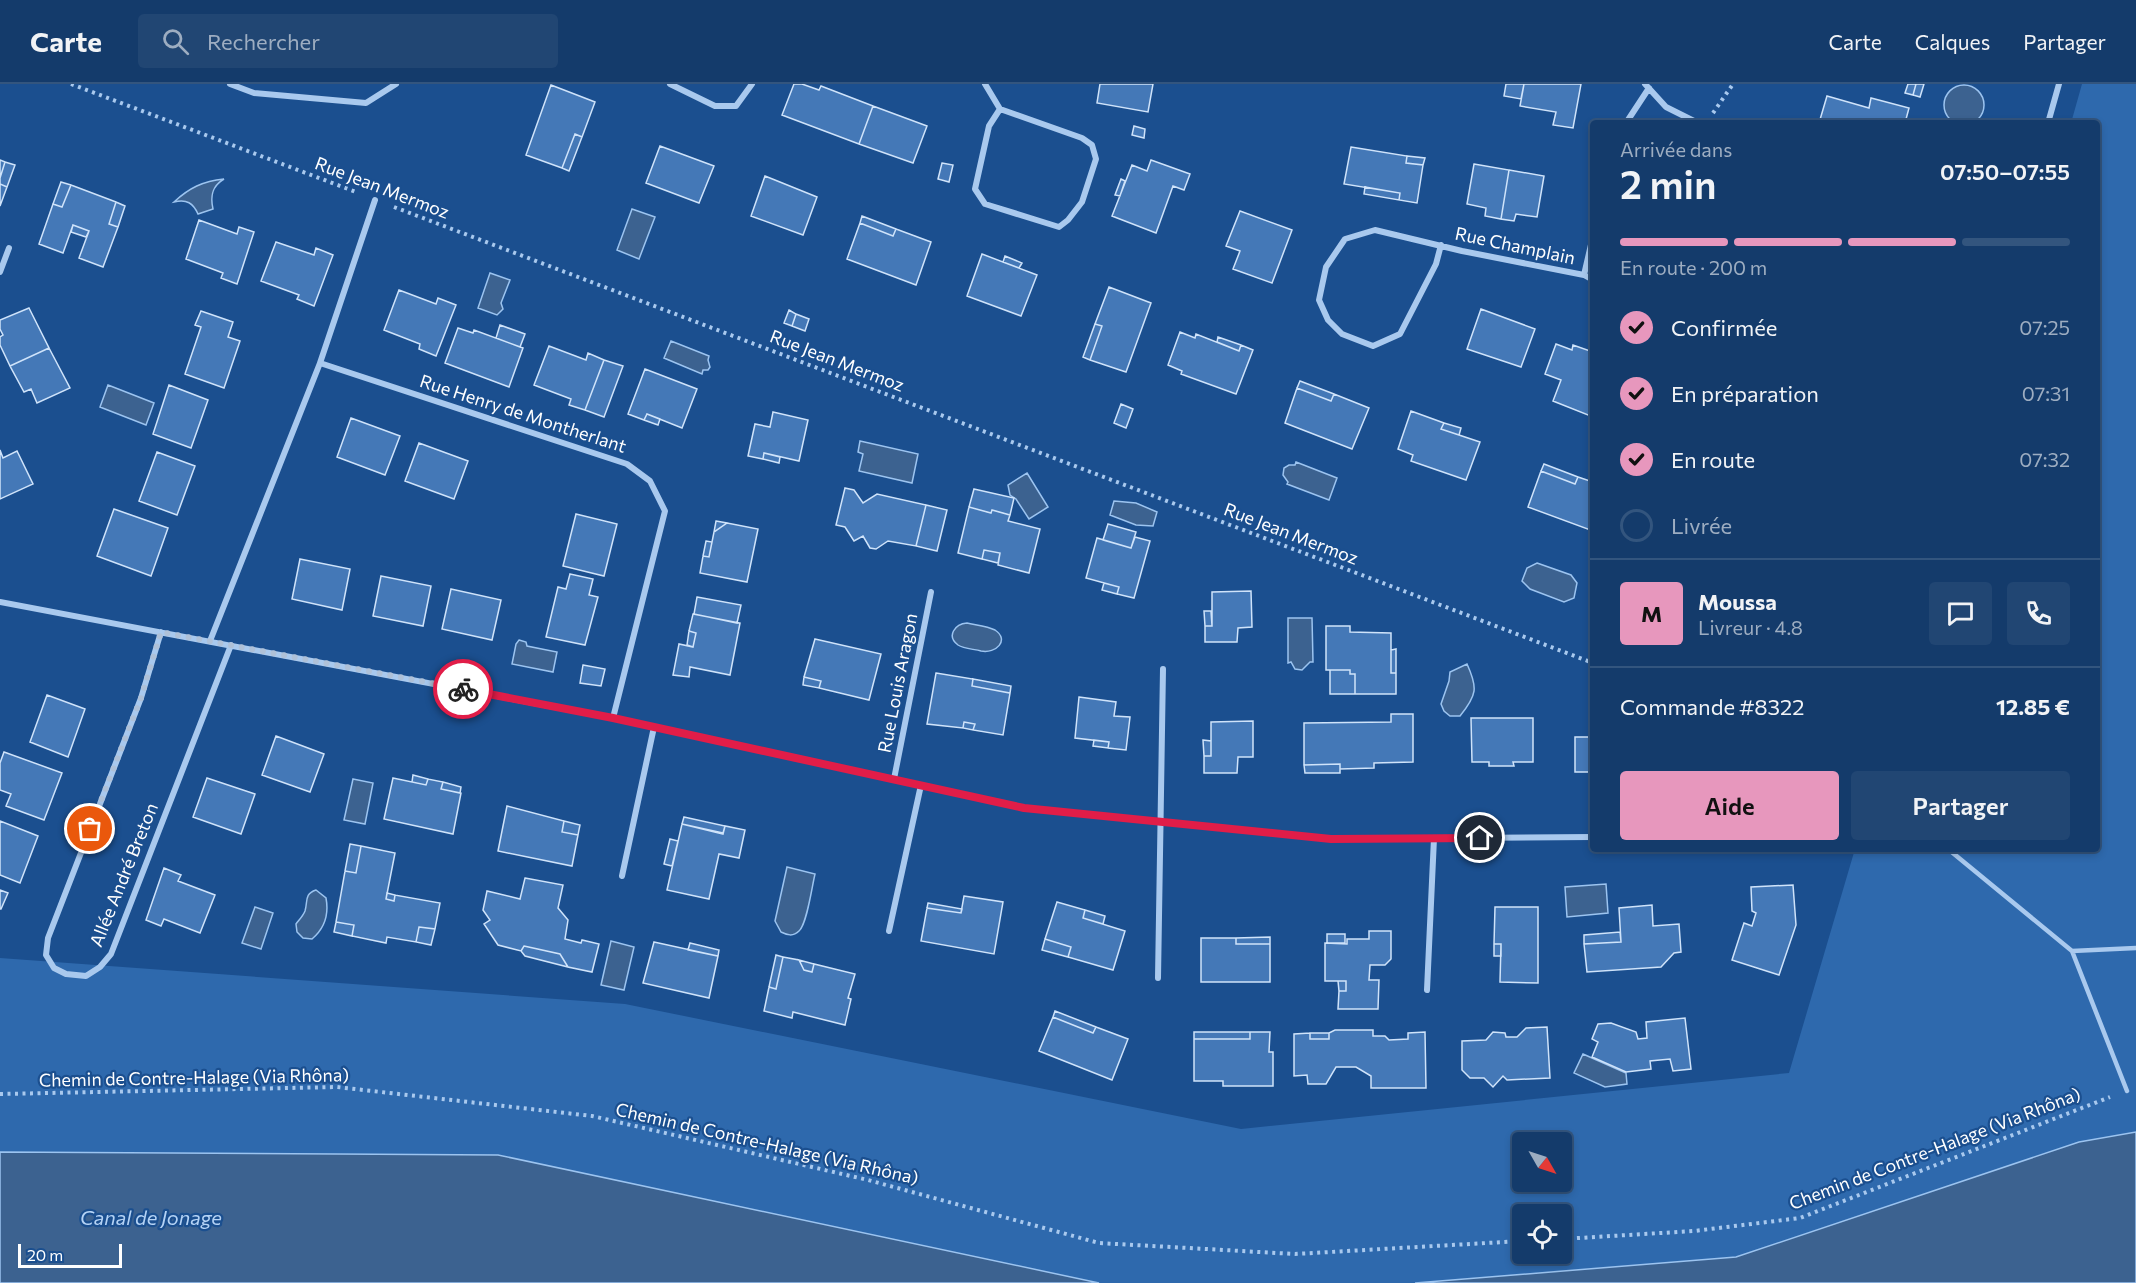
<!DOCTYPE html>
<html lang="fr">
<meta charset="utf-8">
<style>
body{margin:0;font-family:Commissioner,sans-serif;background:#214673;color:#f1f3f6;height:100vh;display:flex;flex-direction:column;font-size:22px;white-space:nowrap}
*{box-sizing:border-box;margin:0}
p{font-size:20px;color:#9dadc1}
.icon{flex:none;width:33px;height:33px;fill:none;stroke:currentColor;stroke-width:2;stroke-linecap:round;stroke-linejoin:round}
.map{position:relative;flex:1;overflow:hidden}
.side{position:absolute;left:1590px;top:36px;width:510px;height:732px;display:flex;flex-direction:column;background:#143b6b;border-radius:6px;box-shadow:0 3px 9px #0003,0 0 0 2px #33557e}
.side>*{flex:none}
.needle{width:39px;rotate:129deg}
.fabs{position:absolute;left:1512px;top:1048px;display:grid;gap:12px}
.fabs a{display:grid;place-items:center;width:60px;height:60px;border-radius:6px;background:#143b6b;box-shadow:0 3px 9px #0003,0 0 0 2px #33557e;font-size:30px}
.scale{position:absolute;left:18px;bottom:15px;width:104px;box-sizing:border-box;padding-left:6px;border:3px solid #fff;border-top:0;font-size:16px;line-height:21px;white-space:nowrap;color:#fff;-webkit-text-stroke:4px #1b4f8f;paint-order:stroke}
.pin{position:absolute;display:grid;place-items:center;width:51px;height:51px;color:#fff;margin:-26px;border:3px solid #fff;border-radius:50%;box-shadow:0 2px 6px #0007}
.courier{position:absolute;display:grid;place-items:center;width:60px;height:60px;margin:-30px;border:4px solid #e11d48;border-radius:50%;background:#fff;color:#222;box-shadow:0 2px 8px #0007}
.summary em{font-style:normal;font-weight:600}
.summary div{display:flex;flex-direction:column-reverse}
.summary{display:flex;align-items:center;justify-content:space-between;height:102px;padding:0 30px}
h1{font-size:39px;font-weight:600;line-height:45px}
.bar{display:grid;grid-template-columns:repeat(4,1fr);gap:9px 6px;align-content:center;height:72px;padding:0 30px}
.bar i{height:8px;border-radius:4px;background:#33557e}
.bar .active{background:#e797bd}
.bar p{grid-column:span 4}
.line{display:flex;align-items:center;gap:15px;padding:0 30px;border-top:2px solid #33557e}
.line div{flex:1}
.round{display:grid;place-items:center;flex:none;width:63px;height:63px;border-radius:6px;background:#214673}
ol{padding:0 30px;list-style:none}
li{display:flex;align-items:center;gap:18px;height:66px}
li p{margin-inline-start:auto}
li .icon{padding:6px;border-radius:50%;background:#e797bd;color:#111;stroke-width:4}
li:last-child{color:#9dadc1}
li i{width:33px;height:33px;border:3px solid #33557e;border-radius:50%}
.button{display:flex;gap:12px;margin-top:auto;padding:12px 30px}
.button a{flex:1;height:69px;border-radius:6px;background:#e797bd;color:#111;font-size:24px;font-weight:600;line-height:69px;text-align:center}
.button a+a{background:#214673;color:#f1f3f6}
header{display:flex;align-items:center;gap:36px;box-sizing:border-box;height:84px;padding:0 30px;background:#143b6b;border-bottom:2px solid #33557e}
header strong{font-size:28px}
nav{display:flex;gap:33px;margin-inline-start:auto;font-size:21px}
.search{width:420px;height:54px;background:#214673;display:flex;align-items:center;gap:15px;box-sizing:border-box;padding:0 21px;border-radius:6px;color:#9dadc1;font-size:22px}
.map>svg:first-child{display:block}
</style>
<header>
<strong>Carte</strong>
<div class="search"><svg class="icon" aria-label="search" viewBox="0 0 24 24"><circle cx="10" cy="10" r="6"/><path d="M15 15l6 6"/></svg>Rechercher</div>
<nav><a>Carte</a><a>Calques</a><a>Partager</a></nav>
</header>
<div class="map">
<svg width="2136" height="1199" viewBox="0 0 2136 1199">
<rect width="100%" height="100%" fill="#1b4f8f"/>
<!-- green -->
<path fill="#2e69ad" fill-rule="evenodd" d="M2082 0H2136V1048L2079 1058 1736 1173 1415 1199H1099L498 1071 0 1068V874L625 920 1241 1045 1789 989 1855 765H2097V39H2071ZM1522 1059H1562V1098H1522ZM1522 1131H1562V1170H1522Z"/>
<!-- water -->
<path fill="#3c6290" stroke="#9cc4f0" stroke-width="1.5" d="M1944 21a20 20 0 1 1 40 0a20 20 0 1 1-40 0Z
M224 95C212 102 210 112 213 125L198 130C193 119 187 115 174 118 189 104 203 97 224 95Z
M632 125 655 133 639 175 617 166Z
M490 189 510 196 501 219 503 225 497 231 478 224Z
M671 257 709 272 708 276 710 283 708 286H703L702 290 664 274Z
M108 301 154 319 146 341 100 323Z
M860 357 918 370 912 399 859 387 863 370 858 368Z
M1296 378 1337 394 1329 416 1287 400 1288 398 1283 391 1284 384 1289 381H1295Z
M1027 389 1048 423 1029 435 1016 415 1010 411 1008 401Z
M1114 417 1136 419 1157 428 1153 442 1136 441 1110 431Z
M1537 479 1571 491 1577 499 1574 514 1564 518 1530 505 1522 497 1527 484Z
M1288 534H1312L1313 578H1310L1302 586 1295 585 1291 578 1288 579Z
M967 539C975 541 987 542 995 546 1010 556 996 570 981 567 974 565 964 565 958 561 946 552 955 540 967 539Z
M519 556 526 558 527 562 557 568 553 588 512 580 516 560Z
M1467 580C1478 604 1477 611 1460 632H1450L1444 627 1441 620 1449 597 1450 588Z
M353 695 373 699 365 740 344 736Z
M787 783 815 790C812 802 807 840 799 847 793 853 787 851 781 848L775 837Z
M1606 800 1608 829 1567 833 1565 803Z
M316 806 326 814C329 830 325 844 312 855L303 854 297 848 296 840C299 836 303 832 305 827 308 817 304 810 316 806Z
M255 823 273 829 261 865 242 859Z
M611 857 634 863 624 906 601 901Z
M1583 970 1626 989 1627 1000 1605 1003 1574 989Z
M2136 1048V1199H1415L1736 1173 2079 1058Z
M0 1068 498 1071 1099 1199H0Z"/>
<!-- building -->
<path fill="#4478b7" stroke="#cfe3fa" stroke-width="1.5" d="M794 0H802L819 6 821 2 873 22 859 60 782 31Z
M1100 0H1153L1148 28 1097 19Z
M1506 0H1524L1521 15 1504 12Z
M1524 0H1581L1573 44 1553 41 1556 28 1520 22Z
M1908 0H1916L1913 11 1905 9Z
M1916 0H1924L1920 13 1913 11Z
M551 1 595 18 582 53 575 50 562 84 526 71Z
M1827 12 1869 24 1871 14 1909 24 1905 39H1819Z
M873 22 927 42 913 79 859 60Z
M1134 42 1145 45 1144 54 1132 51Z
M575 50 582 53 569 87 562 84Z
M660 62 714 82 699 119 646 99Z
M1351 63 1407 72 1406 79 1423 81 1417 119 1399 116 1400 109 1344 100Z
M1407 72 1425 74 1423 81 1406 79Z
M0 76 5 78 0 94Z
M1151 76 1190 90 1184 106 1173 102 1156 149 1112 132 1132 81 1147 87Z
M5 78 15 81 7 103 0 100V94Z
M942 79 953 81 949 98 938 95Z
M1474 80 1509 86 1501 135 1485 132 1486 124 1467 120Z
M1509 86 1544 92 1537 133 1516 130 1514 137 1501 135Z
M765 92 817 113 803 151 751 132Z
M1121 95 1125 97 1120 112 1115 111Z
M61 98 71 101 62 123 53 120Z
M0 100 7 103 0 122Z
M71 101 116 118 109 140 118 143 103 183 79 174 89 147 73 141 63 169 39 160 53 120 62 123Z
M1365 103 1400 109 1399 116 1364 110Z
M116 118 125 122 118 143 109 140Z
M1240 127 1292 146 1272 199 1233 185 1240 167 1226 162Z
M862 132 896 145 893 152 860 139Z
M199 136 237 150 239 143 254 148 237 200 221 194 223 189 186 175Z
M860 139 893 152 896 145 931 158 916 201 847 175Z
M73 141 89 147 86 153 71 148Z
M276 158 314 171 316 164 333 171 314 222 297 215 299 211 261 197Z
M982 170 1037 191 1021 232 967 212Z
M1005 172 1022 179 1019 184 1003 178Z
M1109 203 1151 219 1126 288 1090 276 1102 242 1095 240Z
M399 206 436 220 438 214 456 221 436 272 419 265 420 260 384 246Z
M29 224 49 264 10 282 0 261V253L3 251 0 245V236Z
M1481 225 1535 245 1521 283 1467 265Z
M789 226 796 230 792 242 784 239Z
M201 227 233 238 228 253 240 257 224 304 185 290 201 243 195 241Z
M796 230 809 235 805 247 792 242Z
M1095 240 1102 242 1090 276 1083 273Z
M500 241 525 250 520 263 496 254Z
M458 244 473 249 474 246 523 264 509 303 445 279Z
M1180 248 1195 254 1196 250 1239 267 1241 261 1253 266 1236 310 1181 290 1182 287 1168 281Z
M1218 253 1241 261 1239 267 1217 258Z
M1556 260 1572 266 1573 261 1593 268V333L1553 317 1561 296 1545 290Z
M549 262 586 276 588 269 604 276 585 326 569 321 571 315 534 301Z
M49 264 70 304 37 319 31 305 24 308 10 282Z
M604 276 623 282 604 333 585 326Z
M645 285 697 305 682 344 647 330 644 336 628 330Z
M1300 297 1334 310 1331 317 1297 304Z
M169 301 208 316 191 364 153 350Z
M1297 304 1331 317 1334 310 1369 324 1352 365 1285 339Z
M1121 320 1133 325 1126 344 1114 339Z
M1411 327 1444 339 1441 345 1480 358 1466 396 1411 377 1413 371 1398 365Z
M773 328 808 336 799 377 764 369 763 375 748 372 755 340 770 343Z
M647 330 660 335 658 341 644 336Z
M351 334 400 352 385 391 337 373Z
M1444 339 1461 344 1459 351 1441 345Z
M419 359 468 377 454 415 405 397Z
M0 366 3 374 17 367 33 400 0 415Z
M157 368 195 382 177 431 139 417Z
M764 369 780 373 779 379 763 375Z
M1544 380 1578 393 1575 400 1541 387Z
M1541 387 1575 400 1578 393 1593 398V447L1528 423Z
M845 404 854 406 863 419 877 410 926 421 916 462 888 457 876 465 870 464 863 452 854 457 845 443 836 441Z
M974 405 1014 414 1010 431 992 426 991 429 969 423Z
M926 421 947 426 937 467 916 462Z
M969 423 991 429 992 426 1010 431 1008 437 1040 445 1029 489 998 481 1000 469 984 466 982 475 958 469Z
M114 425 168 444 151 492 97 472Z
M576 430 617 440 604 492 563 482Z
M716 437 727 439 714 448Z
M727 439 758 445 747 498 700 489 703 472 709 473 714 448Z
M1108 440 1136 448 1131 464 1103 456Z
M1135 453 1150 457 1134 514 1117 510 1119 503 1086 494 1097 454 1131 464Z
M706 457 712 458 709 473 703 472Z
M984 466 1000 469 998 479 982 475Z
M300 475 350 485 342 526 292 515Z
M570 490 593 495 589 511 598 513 585 561 546 553 558 503 566 505Z
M381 492 431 502 423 542 373 532Z
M1104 499 1119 503 1117 510 1102 506Z
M451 505 501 516 492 556 442 545Z
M1251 507 1252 543 1238 544 1237 558H1205V542H1212V508Z
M697 513 741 521 737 539 694 530Z
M1204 527H1211L1212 542H1205Z
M693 530 740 539 730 591 690 583 689 593 673 591 679 560 693 563 696 549 689 547Z
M1326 542H1350V548L1391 549V589H1396V610H1355V590H1350V586H1326Z
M689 547 696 549 693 563 687 561Z
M815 555 881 570 869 616 819 604 821 597 804 593Z
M1396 565V589H1391V566Z
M583 581 605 585 601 602 580 599Z
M1330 586H1350V590H1355V610H1330Z
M936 589 973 595 972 602 1010 609 1003 651 973 646 975 640 964 638 963 644 927 640Z
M804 593 821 597 819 604 803 601Z
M973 595 1011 602 1010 609 972 602Z
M47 611 85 625 68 673 30 658Z
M1079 613 1116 618 1114 632 1130 633 1126 666 1108 664 1109 658 1075 654Z
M1391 630H1413V678L1374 679V684L1340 685V680L1304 681V639L1391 638Z
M1471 634H1533V678H1513L1514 682H1489V678H1472Z
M1253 637V673H1238L1237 689H1204V672H1211V638Z
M964 638 975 640 973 646 963 644Z
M276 652 324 670 310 708 262 691Z
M1575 653H1593V688H1575Z
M1094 656 1109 658 1108 664 1093 662Z
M1203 656 1211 657V672H1204Z
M4 668 62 689 44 736 6 722 11 710 0 706V679Z
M1340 680V689H1305L1304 681Z
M413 691 428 695 426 701 412 698Z
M207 694 255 710 241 750 193 733Z
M393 694 426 701 428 695 443 698 441 705 461 709 453 750 384 735Z
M443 698 461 703 460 709 441 705Z
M507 722 564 737 562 748 578 751 572 782 498 767Z
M684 733 725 742 723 749 682 740Z
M0 737 38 752 20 799 0 791Z
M564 737 580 741 578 751 562 748Z
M682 740 723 750 725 742 745 746 739 774 719 770 709 815 667 806Z
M670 755 678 757 672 782 664 780Z
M350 760 361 762 356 789 345 787Z
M361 762 395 769 386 815 394 817 395 811 440 819 435 845 419 843 416 858 387 853 386 859 352 852 354 841 336 838 345 787 356 789Z
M164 784 181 791 178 797 215 811 200 849 164 835 161 842 146 836Z
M525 794 563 801 558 824 568 836 565 855 581 859 582 856 599 860 592 888 568 883 560 870 524 862 521 867 498 861 484 840 490 836 483 826 487 807 520 815Z
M1793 801 1796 841 1779 891 1732 876 1744 839 1752 842 1756 829 1752 827 1751 803Z
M0 806 8 809 1 825H0Z
M387 809 395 811 394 817 386 815Z
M964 812 1003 818 994 870 921 857 927 824 961 829Z
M1057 818 1085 826 1083 834 1125 847 1113 886 1068 873 1071 863 1045 855Z
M928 819 962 825 961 829 927 824Z
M1652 821 1653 842 1679 840 1681 868 1674 869 1661 883 1587 888 1584 860 1621 858 1619 824Z
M1495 823H1538V899L1500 898 1501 860H1494Z
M1085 826 1105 832 1103 840 1083 834Z
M336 838 354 841 352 852 334 848Z
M419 843 435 845 431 861 416 858Z
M1369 847H1391V875L1385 881H1370L1369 896H1379L1378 925H1338L1339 907H1346V897H1325V859L1347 860V855H1369Z
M1620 848 1621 858 1584 860V851Z
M1327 850H1345V859H1327Z
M1270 853V860H1236V854Z
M1201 854H1236V860H1270V898H1201Z
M1045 855 1071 863 1068 873 1042 866Z
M654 858 718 872 709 914 643 899Z
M690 859 719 866 718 872 688 866Z
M1494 860H1501V872H1494Z
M524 862 560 870 568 883 525 872 521 867Z
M776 871 783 873 776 905 769 903Z
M783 873 799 876 804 886 812 888 814 880 855 890 848 914 851 915 845 941 793 928 792 934 764 927 769 903 776 905Z
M799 876 814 880 812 888 804 886Z
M1338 897H1346V907H1339Z
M1055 927 1096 943 1093 949 1053 933Z
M1053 933 1093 949 1096 943 1128 955 1112 996 1039 967Z
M1685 934 1691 985 1673 987 1670 975 1650 977 1651 985 1626 988 1592 973 1598 958 1592 955 1598 940 1611 939 1636 948 1638 955 1647 954 1646 938Z
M1547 943 1550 994 1507 996 1503 992 1493 1003 1484 994H1470L1462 986V957L1486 956 1493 948 1505 949 1506 953H1517L1526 944Z
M1335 946H1373V952H1385L1389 956 1408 955V949L1425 948 1426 1004H1371V992L1356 983H1336L1326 1000H1308L1307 991 1294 992V950L1310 949V955H1329V949Z
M1194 948H1250V955H1194Z
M1250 948H1270L1269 968H1273V1002H1223V997H1194V955H1250Z
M1310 949H1329V955H1310Z"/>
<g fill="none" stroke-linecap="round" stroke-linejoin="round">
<!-- path -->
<path stroke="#a9c9ee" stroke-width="4" stroke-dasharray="3 4.5" stroke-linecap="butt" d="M71 0 356 108
M1713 29 1733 0
M394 123 1593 579
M0 1010 337 1003 592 1032 868 1096 1099 1159 1295 1170 1522 1157
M1562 1155 1694 1147 1800 1134 2110 1013"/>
<!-- service -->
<path stroke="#a9c9ee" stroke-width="4.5" d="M1948 765 2072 867 2127 1007
M2072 867 2136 864"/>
<!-- minor -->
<path stroke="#a9c9ee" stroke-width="6" d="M230 0 254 9 366 19 396 0
M670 0 715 22H736L752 0
M985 0 1000 25 1082 54 1092 61 1096 75 1082 118 1068 136 1059 143 985 120 975 105 989 42 1000 25
M1645 0 1666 23 1698 39
M1626 39 1649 4
M2048 39 2059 0
M1441 161 1436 180 1400 250 1373 262 1342 250 1328 236 1319 216 1326 183 1345 155 1375 146 1462 167 1584 191 1593 196
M0 188 9 164
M1584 191 1593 152
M320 279 627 380 650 397 665 427 613 634
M0 518 613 634 1024 724 1331 755 1593 753
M161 548 141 614 48 854 46 871 54 884 66 890 86 892 100 883 111 870 231 561
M210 557 320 279 375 116
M894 695 931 508
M622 792 654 643
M889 847 921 701
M1158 894 1163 585
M1427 906 1434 754"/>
</g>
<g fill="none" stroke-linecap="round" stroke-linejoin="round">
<!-- done -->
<path stroke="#afc1d8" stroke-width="6" stroke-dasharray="0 10.8" d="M90 745 141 614 161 548 463 605"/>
<!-- route -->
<path stroke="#e11d48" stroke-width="8" d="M463 605 613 634 1024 724 1331 755 1480 754"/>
</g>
<g text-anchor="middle" stroke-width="4.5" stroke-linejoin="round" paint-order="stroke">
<!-- street labels -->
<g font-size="18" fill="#fff" stroke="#1b4f8f">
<text transform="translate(382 104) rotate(21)" y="6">Rue Jean Mermoz</text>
<text transform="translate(1515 162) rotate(12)" y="6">Rue Champlain</text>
<text transform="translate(837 277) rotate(21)" y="6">Rue Jean Mermoz</text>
<text transform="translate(523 330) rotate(18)" y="6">Rue Henry de Montherlant</text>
<text transform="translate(1291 450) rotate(21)" y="6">Rue Jean Mermoz</text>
<text transform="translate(898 599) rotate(-79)" y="6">Rue Louis Aragon</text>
<text transform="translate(124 791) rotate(-68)" y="6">Allée André Breton</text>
<text transform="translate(194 994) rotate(-1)" y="6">Chemin de Contre-Halage (Via Rhôna)</text>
<text transform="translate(767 1060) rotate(13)" y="6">Chemin de Contre-Halage (Via Rhôna)</text>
<text transform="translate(1935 1065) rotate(-21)" y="6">Chemin de Contre-Halage (Via Rhôna)</text>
</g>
<!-- water labels -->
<g font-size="20" font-style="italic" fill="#b5d3f5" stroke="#1b4f8f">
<text x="151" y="1141">Canal de Jonage</text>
</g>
</g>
</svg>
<div class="fabs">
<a><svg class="needle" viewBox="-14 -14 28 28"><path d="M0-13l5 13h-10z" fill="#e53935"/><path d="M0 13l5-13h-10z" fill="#9dadc1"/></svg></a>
<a><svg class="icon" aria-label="locate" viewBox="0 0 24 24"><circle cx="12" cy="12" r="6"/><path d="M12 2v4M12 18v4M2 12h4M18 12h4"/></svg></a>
</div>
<div class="scale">20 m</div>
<div class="pin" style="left:90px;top:745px;background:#ea580c"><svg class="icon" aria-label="bag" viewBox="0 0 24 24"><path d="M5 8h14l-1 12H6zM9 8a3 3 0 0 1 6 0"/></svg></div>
<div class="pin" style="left:1480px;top:754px;background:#1f2937"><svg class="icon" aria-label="home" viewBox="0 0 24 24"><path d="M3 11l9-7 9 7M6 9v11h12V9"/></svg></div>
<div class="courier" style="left:463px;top:605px"><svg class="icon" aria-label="bike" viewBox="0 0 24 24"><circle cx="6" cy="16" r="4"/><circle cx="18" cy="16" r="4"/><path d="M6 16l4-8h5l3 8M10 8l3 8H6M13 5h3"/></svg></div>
<section class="side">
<div class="summary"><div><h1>2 min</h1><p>Arrivée dans</p></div><em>07:50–07:55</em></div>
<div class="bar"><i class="active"></i><i class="active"></i><i class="active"></i><i></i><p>En route · 200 m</p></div>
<ol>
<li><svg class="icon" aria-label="check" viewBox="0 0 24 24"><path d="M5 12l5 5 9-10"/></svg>Confirmée<p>07:25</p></li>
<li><svg class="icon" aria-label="check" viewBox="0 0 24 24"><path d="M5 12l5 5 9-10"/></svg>En préparation<p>07:31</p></li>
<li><svg class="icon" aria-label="check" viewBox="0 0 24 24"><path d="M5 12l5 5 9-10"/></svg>En route<p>07:32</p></li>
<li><i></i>Livrée</li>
</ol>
<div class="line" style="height:108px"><b class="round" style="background:#e797bd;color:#111">M</b><div><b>Moussa</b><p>Livreur · 4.8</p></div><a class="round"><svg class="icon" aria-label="chat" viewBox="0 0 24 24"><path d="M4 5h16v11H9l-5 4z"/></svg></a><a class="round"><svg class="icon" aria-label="phone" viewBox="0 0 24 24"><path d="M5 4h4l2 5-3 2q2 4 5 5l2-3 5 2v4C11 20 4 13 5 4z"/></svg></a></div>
<div class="line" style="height:78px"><div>Commande #8322</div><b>12.85 €</b></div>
<div class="button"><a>Aide</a><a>Partager</a></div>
</section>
</div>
